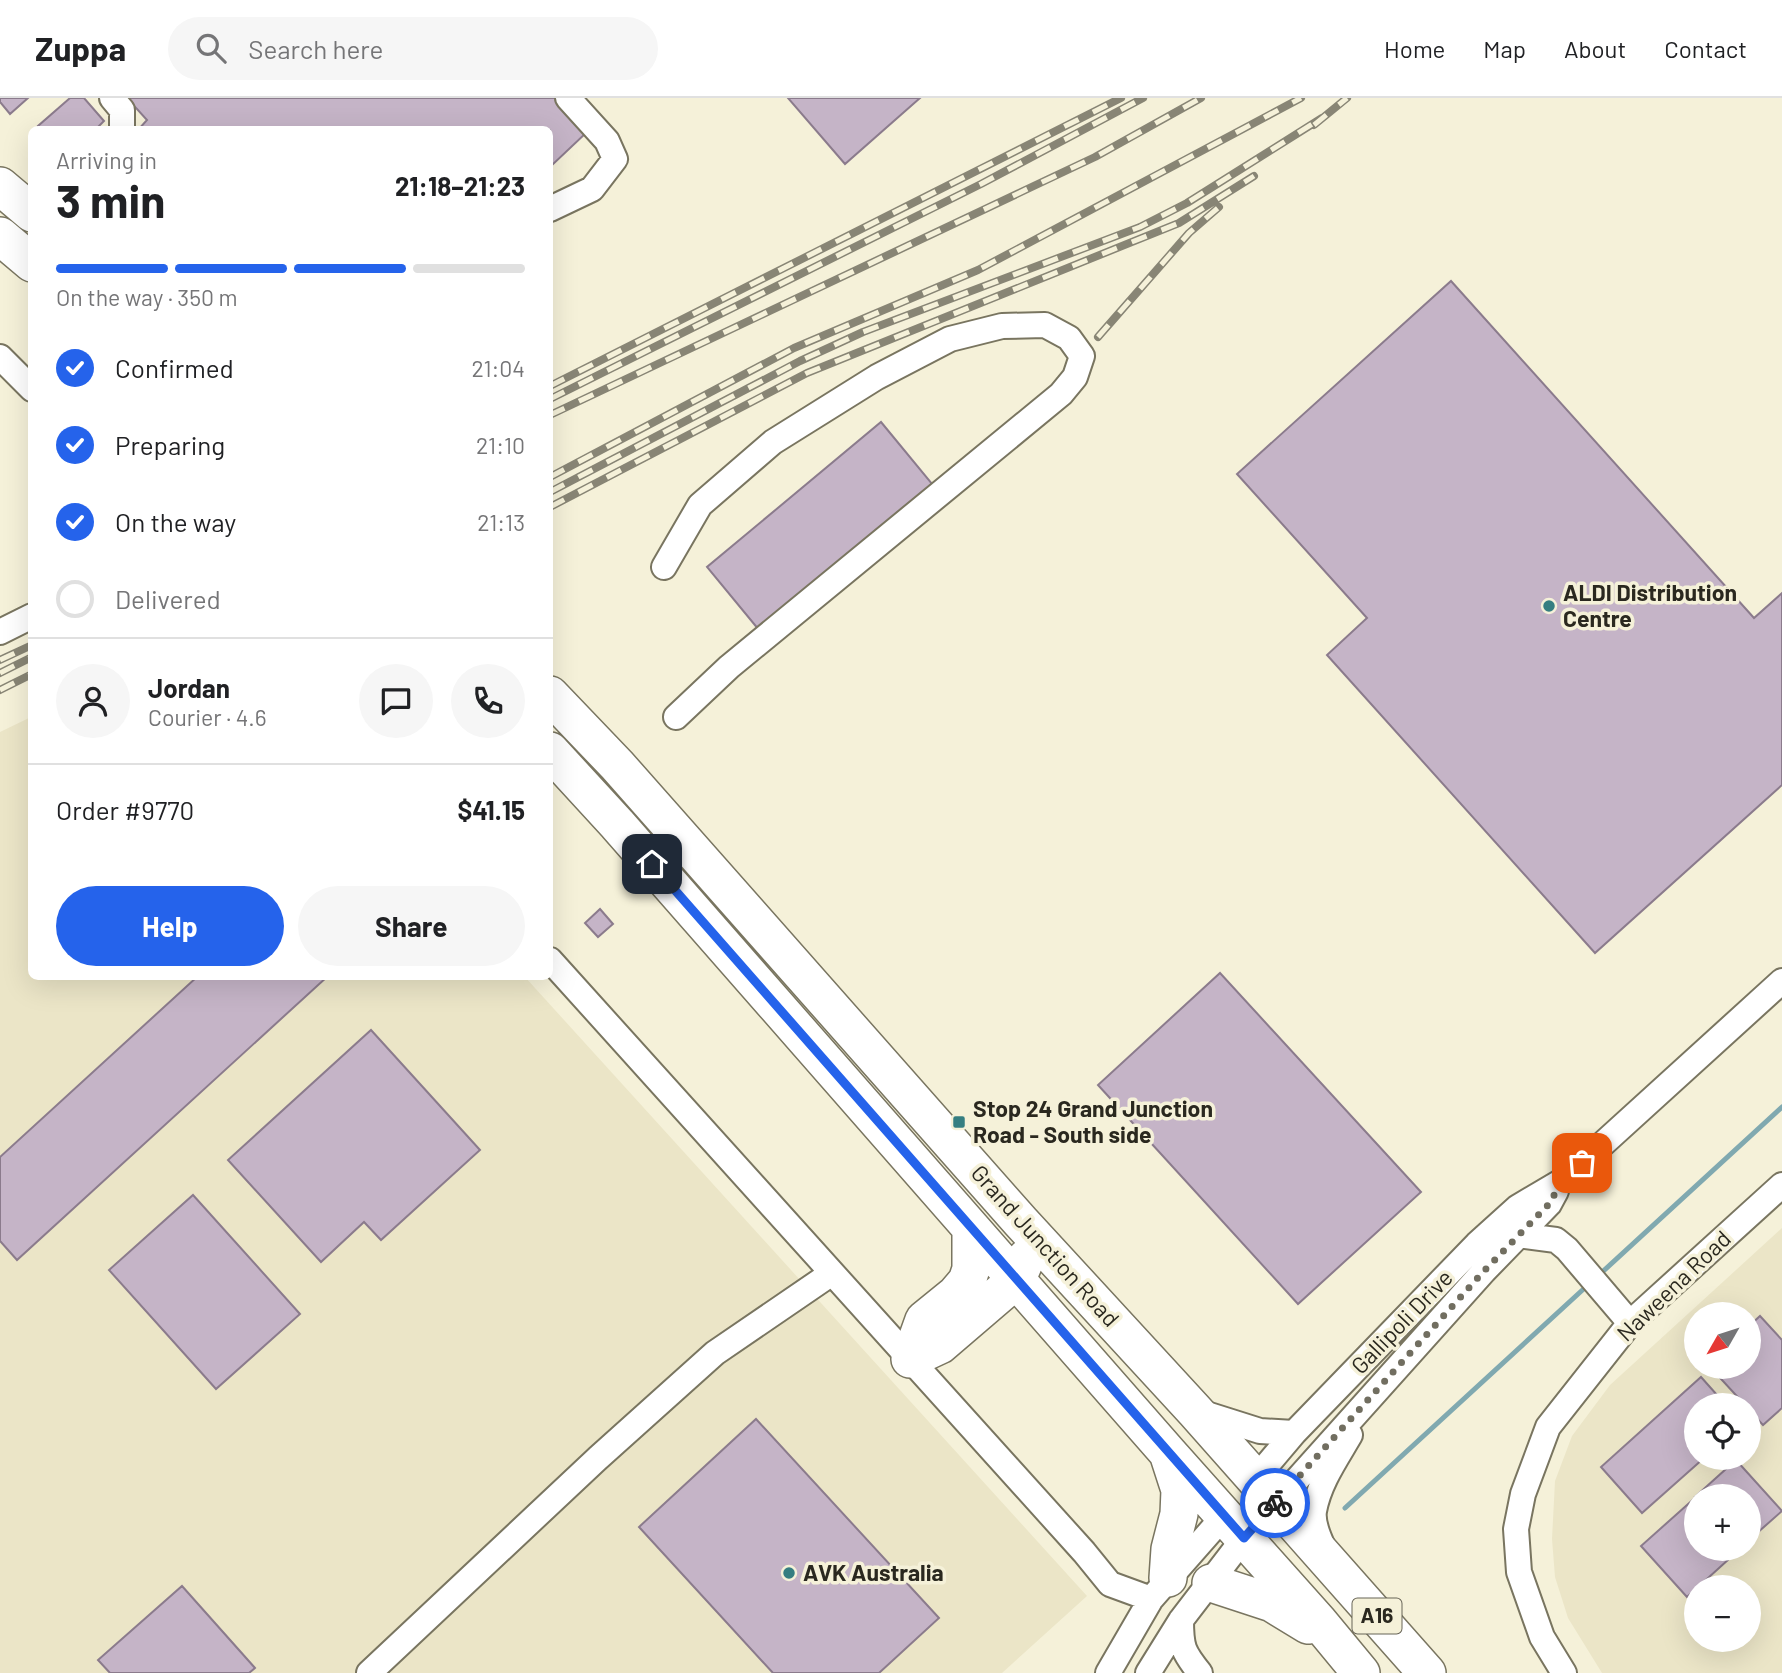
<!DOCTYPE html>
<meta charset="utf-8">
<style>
body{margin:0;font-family:Barlow,sans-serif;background:#f6f6f6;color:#202124;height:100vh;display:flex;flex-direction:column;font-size:26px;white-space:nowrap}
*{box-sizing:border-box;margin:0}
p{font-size:23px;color:#757577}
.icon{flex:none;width:38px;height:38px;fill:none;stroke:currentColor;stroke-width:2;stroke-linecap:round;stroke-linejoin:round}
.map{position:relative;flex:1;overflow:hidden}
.sheet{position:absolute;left:28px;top:28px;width:525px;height:854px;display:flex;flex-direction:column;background:#fff;border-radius:10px;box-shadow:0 7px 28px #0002}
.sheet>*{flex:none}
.needle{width:46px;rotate:231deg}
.buttons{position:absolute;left:1684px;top:1204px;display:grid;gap:14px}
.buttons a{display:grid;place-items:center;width:77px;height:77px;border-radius:50%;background:#fff;box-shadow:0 7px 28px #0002;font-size:35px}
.pin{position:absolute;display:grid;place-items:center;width:60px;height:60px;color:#fff;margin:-30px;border-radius:14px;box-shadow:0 4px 10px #0006}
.courier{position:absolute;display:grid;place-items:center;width:70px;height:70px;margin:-35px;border:5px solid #2563eb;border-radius:50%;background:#fff;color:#222;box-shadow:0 2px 9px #0007}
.overview em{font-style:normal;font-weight:700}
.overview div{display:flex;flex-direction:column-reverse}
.overview{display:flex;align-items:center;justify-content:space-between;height:119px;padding:0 28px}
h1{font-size:46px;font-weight:700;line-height:52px}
.bar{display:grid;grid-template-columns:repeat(4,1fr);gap:10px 7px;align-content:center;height:84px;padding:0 28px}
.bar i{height:9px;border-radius:5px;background:#e0e0e0}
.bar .active{background:#2563eb}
.bar p{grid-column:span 4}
.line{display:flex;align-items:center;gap:18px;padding:0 28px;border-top:2px solid #e0e0e0}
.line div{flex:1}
.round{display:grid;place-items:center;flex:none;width:74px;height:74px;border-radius:37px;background:#f6f6f6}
ol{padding:0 28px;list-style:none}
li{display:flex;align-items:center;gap:21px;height:77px}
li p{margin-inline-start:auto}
li .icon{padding:7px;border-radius:50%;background:#2563eb;color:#fff;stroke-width:4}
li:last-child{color:#757577}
li i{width:38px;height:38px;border:4px solid #e0e0e0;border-radius:50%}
.action{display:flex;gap:14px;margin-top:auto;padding:14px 28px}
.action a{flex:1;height:80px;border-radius:42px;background:#2563eb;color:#fff;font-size:28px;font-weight:700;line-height:80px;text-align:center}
.action a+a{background:#f6f6f6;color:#202124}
header{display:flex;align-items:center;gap:42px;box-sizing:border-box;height:98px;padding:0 35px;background:#fff;border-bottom:2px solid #e0e0e0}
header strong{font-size:33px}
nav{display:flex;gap:38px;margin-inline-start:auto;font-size:24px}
.search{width:490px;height:63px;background:#f6f6f6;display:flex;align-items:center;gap:18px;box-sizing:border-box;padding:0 24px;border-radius:38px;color:#757577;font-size:26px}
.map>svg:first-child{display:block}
</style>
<header>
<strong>Zuppa</strong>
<div class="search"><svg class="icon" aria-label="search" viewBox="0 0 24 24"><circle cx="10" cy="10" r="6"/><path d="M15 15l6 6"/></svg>Search here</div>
<nav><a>Home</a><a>Map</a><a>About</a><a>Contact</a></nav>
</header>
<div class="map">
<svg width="1782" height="1575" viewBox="0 0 1782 1575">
<rect width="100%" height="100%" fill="#f5f1d9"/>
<!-- built -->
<path fill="#ebe5c7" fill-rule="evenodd" d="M31 619 32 878 525 879 1087 1498 1002 1575H0V634Z
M1782 1130V1575H1602L1568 1520 1555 1479 1552 1441 1555 1383 1572 1338 1610 1287ZM1696 1216H1748V1269H1696ZM1696 1307H1748V1360H1696ZM1696 1398H1748V1451H1696ZM1696 1489H1748V1542H1696Z"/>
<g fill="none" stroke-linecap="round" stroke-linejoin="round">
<!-- stream -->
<path stroke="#80a9b0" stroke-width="5" d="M1599 1177 1782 1009
M1345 1410 1589 1186"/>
</g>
<!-- building -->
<path fill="#c5b4c7" stroke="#8b7b8c" stroke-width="2" d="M0 0H28L10 16 0 4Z
M70 0H84L104 23 95 32H41L38 28Z
M127 0H556L587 34 550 69V32H138L147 22Z
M788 0H920L845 66Z
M1451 183 1754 520 1782 495V687L1595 855 1327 557 1367 520 1237 376Z
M881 324 933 387 759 532 707 469Z
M600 811 613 826 598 839 585 825Z
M1220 875 1421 1094 1298 1206 1098 987Z
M198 878H328L17 1162 0 1143V1059Z
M371 932 480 1052 381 1142 364 1124 321 1164 228 1062Z
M193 1097 300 1216 216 1291 109 1172Z
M1760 1218 1782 1242V1310L1763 1327 1748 1311V1307H1745L1710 1269H1748V1229Z
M1701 1279 1726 1307H1696V1360H1704L1642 1415 1601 1369Z
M756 1321 939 1520 879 1575H773L639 1429Z
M1736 1362 1782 1413 1748 1443V1398H1696Z
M1696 1399V1451H1740L1687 1499 1641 1448Z
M182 1488 255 1570 249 1575H110L98 1562Z"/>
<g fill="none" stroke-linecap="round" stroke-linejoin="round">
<defs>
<path id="minor" d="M112 0 122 12V32
M550 111 592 91 615 61 607 43 568 0
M0 259 32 291
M664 469 700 407 773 344 877 279 950 241 1002 228 1045 227 1069 240 1082 258 1075 279 1061 296 729 569 676 619
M0 534 32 518
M550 862 1084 1454 1110 1486 1151 1501
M1518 1137 1556 1142 1567 1151 1630 1225
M1200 1314 1260 1333 1294 1335
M1256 1380 1294 1335 1477 1146 1518 1109 1562 1083 1782 883
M1277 1404 1484 1173 1549 1106 1556 1093
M1324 1451C1319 1440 1312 1426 1314 1413 1319 1385 1336 1361 1350 1337
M1181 1522C1181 1549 1183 1554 1200 1575
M369 1575 598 1360 715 1255 832 1175
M1108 1575 1151 1501 1224 1418
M1148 1575 1181 1522 1244 1440
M1564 1575 1542 1539 1519 1474 1516 1431 1523 1396 1548 1329 1630 1225 1782 1087"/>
<path id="highway" d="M0 88 32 115
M0 138 32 165
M550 597 617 667 1021 1124 1195 1313 1427 1575
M550 653 617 726 1169 1356 1318 1523 1361 1575
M910 1261 940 1247 1017 1181 1026 1160
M910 1261 924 1222 956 1196 967 1183 971 1171V1130
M1168 1480 1170 1451 1179 1416 1180 1392 1169 1358
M1211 1485 1272 1505 1308 1527"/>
</defs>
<!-- minor casing -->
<use href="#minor" stroke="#797560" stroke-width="28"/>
<!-- highway casing -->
<use href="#highway" stroke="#797560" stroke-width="40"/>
<!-- minor -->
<use href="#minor" stroke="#fff" stroke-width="24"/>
<!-- highway -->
<use href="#highway" stroke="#fff" stroke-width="37"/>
<defs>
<path id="rail" d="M1314 27 1347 0
M1098 239 1189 135 1219 109
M550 288 1121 0
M550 301 981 86 1143 0
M550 317 1095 59 1201 0
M550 379 794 250 978 172 1301 0
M550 394 800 263 863 234 1140 129 1187 105 1322 20
M550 409 807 275 1179 125 1254 78
M0 562 32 547
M0 575 32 559
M0 592 32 576"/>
</defs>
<!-- rail casing -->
<use href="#rail" stroke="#888575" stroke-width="8"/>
<!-- rail -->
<use href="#rail" stroke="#f5f1d9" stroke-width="5" stroke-dasharray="16" stroke-linecap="butt"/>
</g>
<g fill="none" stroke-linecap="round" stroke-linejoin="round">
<!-- done -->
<path stroke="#716e60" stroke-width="7" stroke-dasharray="0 12.6" d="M1275 1405 1484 1173 1549 1106 1562 1083 1582 1065"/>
<!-- route -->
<path stroke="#2563eb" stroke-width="9" d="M652 766 1244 1440 1275 1405"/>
</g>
<!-- markers -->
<g fill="#357e81" stroke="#f5f1d9" stroke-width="2.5">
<circle cx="1549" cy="508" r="7"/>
<rect x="952" y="1017" width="14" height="14" rx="3.5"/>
<circle cx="789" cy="1475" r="7"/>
</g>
<g text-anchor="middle" stroke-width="7" stroke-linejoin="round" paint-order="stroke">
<!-- shield labels -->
<rect fill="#f5f1d9" stroke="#676457" stroke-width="2" x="1352.5" y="1500.5" width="49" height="35" rx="5"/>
<g font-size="21" font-weight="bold" fill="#2a281f">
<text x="1377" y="1525">A16</text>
</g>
<!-- poi labels -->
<g font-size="23" font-weight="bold" fill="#2a281f" stroke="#f5f1d9" text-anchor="start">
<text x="1563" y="503">ALDI Distribution<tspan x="1563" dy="26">Centre</tspan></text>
<text x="973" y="1019">Stop 24 Grand Junction<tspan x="973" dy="26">Road - South side</tspan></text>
<text x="803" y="1483">AVK Australia</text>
</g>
<!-- street labels -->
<g font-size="23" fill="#2a281f" stroke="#f5f1d9">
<text transform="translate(1045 1148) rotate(48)" y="8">Grand Junction Road</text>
<text transform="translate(1674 1188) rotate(-44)" y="8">Naweena Road</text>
<text transform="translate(1402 1224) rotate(-46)" y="8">Gallipoli Drive</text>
</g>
</g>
</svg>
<div class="buttons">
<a><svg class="needle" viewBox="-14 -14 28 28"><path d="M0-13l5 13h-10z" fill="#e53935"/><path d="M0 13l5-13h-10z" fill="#757577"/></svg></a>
<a><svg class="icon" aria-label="locate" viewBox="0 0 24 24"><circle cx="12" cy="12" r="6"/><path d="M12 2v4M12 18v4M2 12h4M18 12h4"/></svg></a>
<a>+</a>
<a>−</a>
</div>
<div class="pin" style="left:1582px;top:1065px;background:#ea580c"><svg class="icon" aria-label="bag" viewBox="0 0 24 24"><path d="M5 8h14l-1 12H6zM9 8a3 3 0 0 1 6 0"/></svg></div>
<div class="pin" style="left:652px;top:766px;background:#1f2937"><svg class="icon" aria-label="home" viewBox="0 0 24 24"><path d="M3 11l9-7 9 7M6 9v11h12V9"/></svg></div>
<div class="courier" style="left:1275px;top:1405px"><svg class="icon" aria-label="bike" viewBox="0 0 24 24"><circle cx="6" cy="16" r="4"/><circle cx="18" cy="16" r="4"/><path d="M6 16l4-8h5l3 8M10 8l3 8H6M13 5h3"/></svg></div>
<section class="sheet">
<div class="overview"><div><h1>3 min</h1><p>Arriving in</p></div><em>21:18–21:23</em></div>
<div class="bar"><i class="active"></i><i class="active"></i><i class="active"></i><i></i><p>On the way · 350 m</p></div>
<ol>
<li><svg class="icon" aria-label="check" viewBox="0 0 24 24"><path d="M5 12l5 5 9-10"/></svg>Confirmed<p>21:04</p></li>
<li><svg class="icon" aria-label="check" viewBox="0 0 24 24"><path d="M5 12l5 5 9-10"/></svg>Preparing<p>21:10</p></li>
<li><svg class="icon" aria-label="check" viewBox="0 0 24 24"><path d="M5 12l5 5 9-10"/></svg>On the way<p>21:13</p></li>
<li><i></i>Delivered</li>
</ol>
<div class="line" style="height:126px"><a class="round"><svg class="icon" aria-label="person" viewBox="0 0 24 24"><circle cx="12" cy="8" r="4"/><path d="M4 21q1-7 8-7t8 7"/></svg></a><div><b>Jordan</b><p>Courier · 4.6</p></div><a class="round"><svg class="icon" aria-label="chat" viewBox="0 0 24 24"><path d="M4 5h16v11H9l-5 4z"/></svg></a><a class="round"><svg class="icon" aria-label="phone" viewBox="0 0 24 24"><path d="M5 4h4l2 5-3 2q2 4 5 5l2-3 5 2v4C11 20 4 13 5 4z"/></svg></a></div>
<div class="line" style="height:91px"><div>Order #9770</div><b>$41.15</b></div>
<div class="action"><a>Help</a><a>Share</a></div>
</section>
</div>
